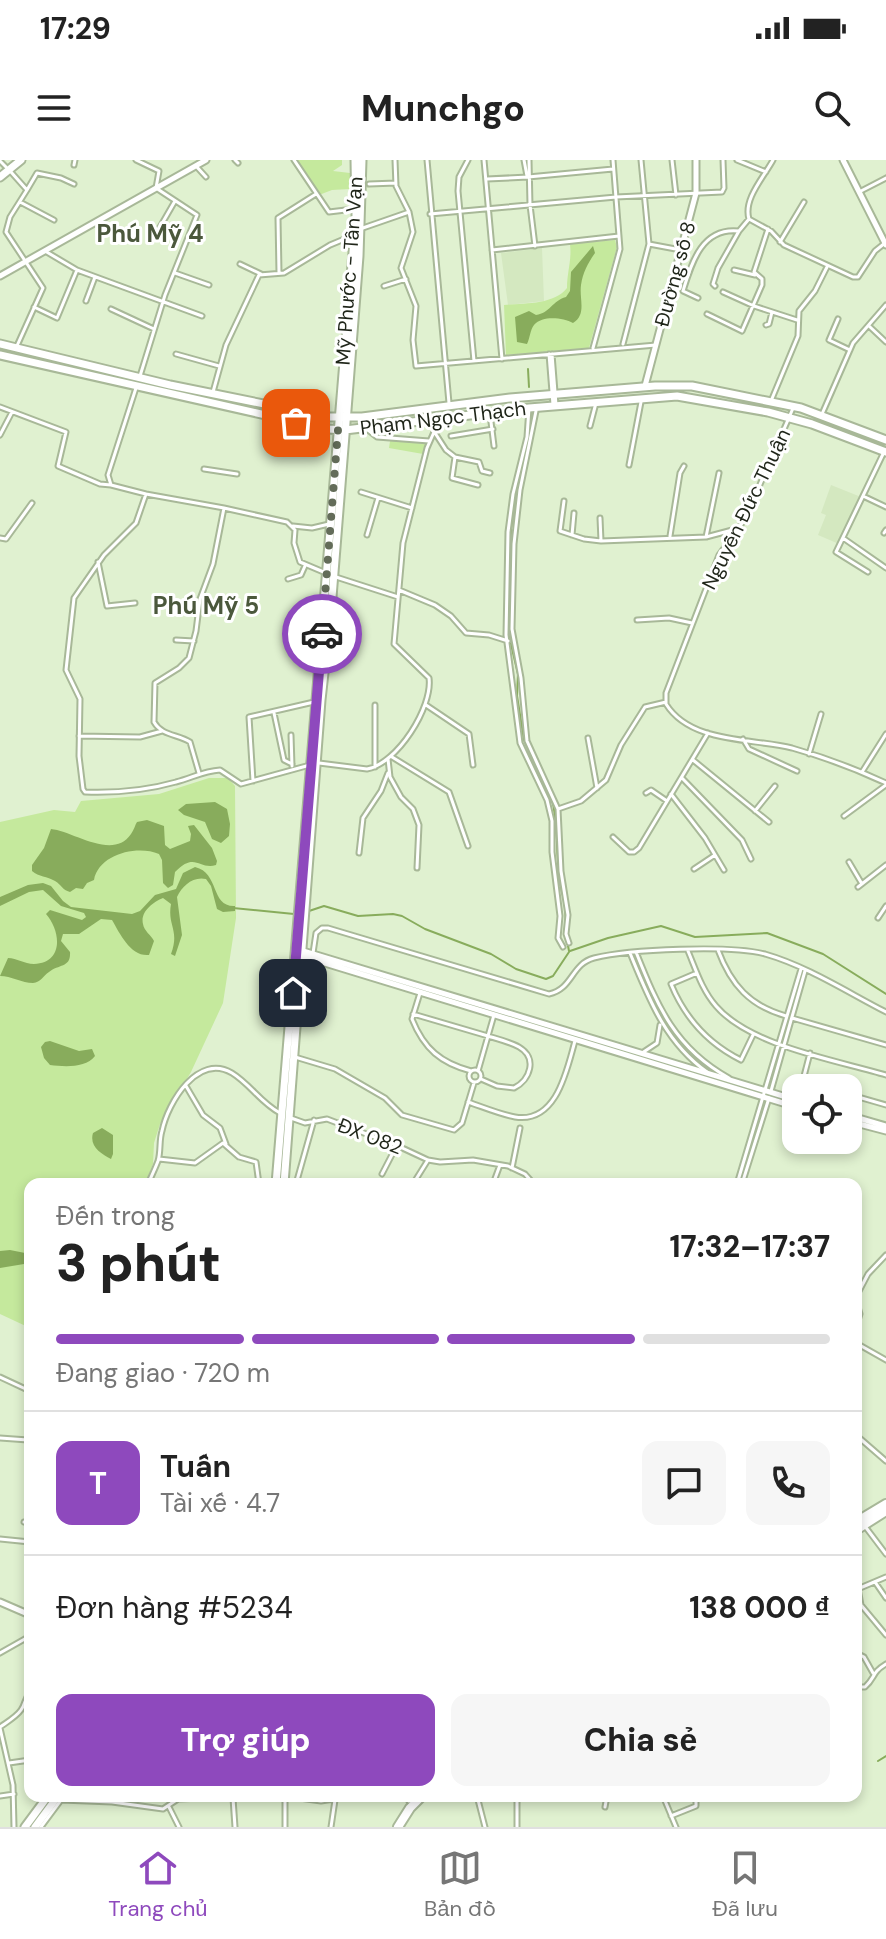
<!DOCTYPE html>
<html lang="vi">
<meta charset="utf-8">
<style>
body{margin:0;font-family:"DM Sans",sans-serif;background:#f6f6f6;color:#222;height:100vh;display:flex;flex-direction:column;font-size:30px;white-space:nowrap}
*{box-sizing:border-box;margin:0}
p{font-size:26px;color:#767676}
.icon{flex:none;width:44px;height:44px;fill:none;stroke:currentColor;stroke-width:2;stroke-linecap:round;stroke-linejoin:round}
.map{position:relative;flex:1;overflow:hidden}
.side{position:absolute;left:24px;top:1018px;width:838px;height:624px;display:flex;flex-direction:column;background:#fff;border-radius:16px;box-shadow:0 4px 12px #0003}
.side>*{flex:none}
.fabs{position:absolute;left:782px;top:914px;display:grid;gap:16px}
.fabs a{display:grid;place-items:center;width:80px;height:80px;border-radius:16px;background:#fff;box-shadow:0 4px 12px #0003;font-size:40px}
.pin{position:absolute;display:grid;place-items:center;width:68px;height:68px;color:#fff;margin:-34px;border-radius:16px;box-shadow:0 4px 12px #0006}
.courier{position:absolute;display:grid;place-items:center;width:80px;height:80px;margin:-40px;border:6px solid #8e49bd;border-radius:50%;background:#fff;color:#222;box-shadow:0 2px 10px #0007}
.headline em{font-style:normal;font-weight:800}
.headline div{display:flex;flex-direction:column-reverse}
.headline{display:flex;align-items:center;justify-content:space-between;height:136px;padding:0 32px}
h1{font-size:52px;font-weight:800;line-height:60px}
.bar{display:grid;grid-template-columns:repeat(4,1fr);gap:12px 8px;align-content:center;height:96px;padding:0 32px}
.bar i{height:10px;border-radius:6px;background:#e0e0e0}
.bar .active{background:#8e49bd}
.bar p{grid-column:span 4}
.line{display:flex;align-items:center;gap:20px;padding:0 32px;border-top:2px solid #e0e0e0}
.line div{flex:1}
.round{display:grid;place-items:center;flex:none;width:84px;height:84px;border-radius:16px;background:#f6f6f6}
.action{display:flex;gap:16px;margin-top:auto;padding:16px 32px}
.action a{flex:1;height:92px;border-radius:16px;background:#8e49bd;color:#fff;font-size:32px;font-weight:800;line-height:92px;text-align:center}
.action a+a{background:#f6f6f6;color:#222}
.status{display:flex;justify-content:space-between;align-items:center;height:56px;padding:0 40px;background:#fff;direction:ltr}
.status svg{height:22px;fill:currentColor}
header{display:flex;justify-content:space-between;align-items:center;height:104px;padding:0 32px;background:#fff;font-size:36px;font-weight:800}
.tab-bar{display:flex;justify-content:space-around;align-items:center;height:112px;border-top:2px solid #e0e0e0;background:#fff;font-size:22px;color:#767676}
.tab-bar a{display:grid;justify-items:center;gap:4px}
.tab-bar .active{color:#8e49bd}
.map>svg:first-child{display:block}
</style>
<div class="status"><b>17:29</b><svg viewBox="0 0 49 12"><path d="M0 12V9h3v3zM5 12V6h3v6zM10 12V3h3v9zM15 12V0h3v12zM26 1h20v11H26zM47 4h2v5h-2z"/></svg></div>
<header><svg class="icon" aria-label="menu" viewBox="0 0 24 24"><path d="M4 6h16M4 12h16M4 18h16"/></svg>Munchgo<svg class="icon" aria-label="search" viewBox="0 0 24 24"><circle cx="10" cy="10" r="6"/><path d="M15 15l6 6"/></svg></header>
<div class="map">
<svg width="886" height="1667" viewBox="0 0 886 1667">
<rect width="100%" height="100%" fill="#e0f1d0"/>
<!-- built -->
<path fill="#d4e8c0" d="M542 88 544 141 508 145 501 93Z
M831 325 861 337 839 384 818 375 826 355 821 353Z"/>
<!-- green -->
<path fill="#c5e99d" d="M296 0H342V5L333 11 350 13V29L332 30 319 35Z
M615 80 617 87 589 188 506 195 504 145C524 143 554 145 567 128 567 112 572 100 570 84Z
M391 275 428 279 423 294 389 288Z
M209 618H228L235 626 236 758 223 843 191 912 160 964 154 983 153 1004 145 1024H30V1168L0 1154V662L54 650 75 652 81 641 159 634Z"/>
<!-- water -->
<path fill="#88ac5c" d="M593 86 595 93C588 103 583 112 581 125 579 139 587 154 573 163 563 158 543 155 534 165 530 170 530 178 527 184L517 182 515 157 529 151 536 155C550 153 552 141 566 137L570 131 571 112Z
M215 642 227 649 230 664 229 676 221 683 212 679 205 662 184 655 178 650 186 644Z
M147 660 164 666 165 685 170 689 190 681 191 674 188 666 194 665 212 688 217 701 216 705C199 710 195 691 175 712L173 725 168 728 163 723 162 700 159 694C137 685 99 694 94 720L87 723 83 729 76 728 70 732C62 730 62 725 55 721 47 716 39 717 32 711V705L44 688 51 669C73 671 113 701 131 674 134 670 135 665 137 662Z
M195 707C220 713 210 747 235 746V751L223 752 217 749 211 726 206 719C193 716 182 726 177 737L182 775 175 796 171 794C180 770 167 766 171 744L163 738C153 742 140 752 143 764 144 771 151 775 154 781L149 795C131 797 120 774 112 760L101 759 79 774H63L61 781 70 792C71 808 59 804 49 812 43 816 41 822 33 823 22 823 11 816 0 816L8 798C17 798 24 804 34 804 64 803 61 771 46 754L50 750 82 760 86 757 84 753 61 746 43 730 29 732 0 746V737L28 725 43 723 51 726 63 741 71 747 132 754 140 751 155 735 176 729 183 713Z
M50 881 79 891 92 889 95 896C86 908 65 907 50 905L44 898 41 887 45 882Z
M102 968 113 975V994L111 999C101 994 89 986 93 973Z
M10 1090 30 1094V1103L0 1108V1091Z"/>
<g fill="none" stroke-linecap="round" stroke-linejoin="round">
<!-- stream -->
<path stroke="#88ac5c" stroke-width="2" d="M528 209 529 227
M531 265 532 254
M521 319 511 368 509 476 518 514 517 536 524 580 544 623
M552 639C560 671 554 704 563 736
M565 746 566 764
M233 748 294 754
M309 751 324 746 358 756 393 754 402 756 425 769 491 794 516 809 546 819 553 816 569 792
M565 770 569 791
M570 791 608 778 661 766 695 777 767 773 823 794 886 834
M878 1601 886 1596"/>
<defs>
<path id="minor" d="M136 0 159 11 156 28 197 55 165 135 140 216
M235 0 238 3
M294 0 329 52 354 49
M395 0 396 26 409 52 413 72 401 108 416 146 413 180 416 206 656 185
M427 0 449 243
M468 0 459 17 458 31 474 201
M484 0 502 199
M524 0 527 16
M529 0 530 45 535 86
M672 0 676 35
M737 0 766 12
M773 0C764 17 743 39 749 59L771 71 784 85 853 117H858L875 91 885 83
M0 1 6 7
M74 5 75 0
M196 6 206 17
M11 12 27 30 10 57 6 72 43 128 16 188
M487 19 528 17 613 9
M369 24 396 23
M27 30 37 13 61 18 74 24
M861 31 886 18
M20 42 54 60
M430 54 616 37 722 32 724 28 723 0
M360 69 409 52
M156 74 175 41
M780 82 804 42
M649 84 681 90
M492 90 619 76
M45 91 77 110 202 156
M240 104 261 114
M734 110 755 115
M175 113 209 125
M279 113 278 58 316 34
M384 126 406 119
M715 126 713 124 718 108 739 71
M723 132 754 146 797 160
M698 138 683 131C692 102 702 67 739 71L749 59
M86 141 95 117
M34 147 57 158 77 110
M111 149 154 169
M707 154 742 171 762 125V119L754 112 768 69
M838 159 829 180 850 190
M766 165 769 164 772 152
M869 166 886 182
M623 184 649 84 641 0
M593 188 620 89 613 0
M176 194 219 206
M549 194 553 245
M552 194 556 245
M136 228 108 315 111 325 146 334 224 348 287 362 295 370 294 383 300 402 326 413
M213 232 226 185 259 115 284 113 330 85 354 75
M771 241 798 176 799 151 815 131 827 107
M794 246 745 359 719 395 666 533V544C691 584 753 578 792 588 824 597 856 609 886 623
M0 247 66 272 58 306 100 324 111 325
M529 248 527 277 513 334 508 372 506 475 520 583 547 640 552 661V692L560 756 558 778 563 787
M536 251 520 330 514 384 512 469 521 518 527 581 558 649 581 641 606 620 621 585 645 547 666 542
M490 254 494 286
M822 254 853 183 886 145
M590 266 596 243
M368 270 377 277 429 281
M435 273 446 290 455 297 452 318 478 325
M0 275 12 252
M451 276 493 269
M455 297 479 302 482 311 490 313
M629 305 641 242
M204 309 237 314
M361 332 412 348
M146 334 136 363 104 395 74 438 66 510 80 539 79 596 83 629 85 632C114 633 148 630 176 622 192 618 203 611 220 610L241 624 310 605
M863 336 886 347
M564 341 560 371 584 379 601 381 706 377 736 369
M600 358 601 381
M293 366 312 368 329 364
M884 373 886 370
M367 375 378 338
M572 375 574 353
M670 376 680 313 684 306
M706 377 719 313
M0 378 6 379 32 343
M843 378 886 408
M98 402 107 446 135 443
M868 412 836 392 884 292
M336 417 398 437
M288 419 301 415 305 406
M399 430 435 445 451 456 466 473 489 475 508 481
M637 460 669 458 692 463
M176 480 194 481
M426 545 469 574 473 605
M274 553 284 600 292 604
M291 575 292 606
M79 576 140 577 162 571
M588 578 597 628
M743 579 749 589 797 611
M809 594 821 554
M392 597 449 632 468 686
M388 599 390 617 401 637 413 649 419 665 417 708
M693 600 769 662
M319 603 367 609C397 604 433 547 429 518L394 484 403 383 427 288 434 272 445 260
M375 607V545
M862 612 886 574
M199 613 190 582C178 574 162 576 154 562L155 523 179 508 189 498 196 471 200 439 213 404 224 348
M682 618 742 680 751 699
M253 621 249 557 314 542
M646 633 651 630 667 641
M671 634 705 678 724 710
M558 649 561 711 568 755 566 774 569 783
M755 651 775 626
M844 656 886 625
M613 677 629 692H634L639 688 708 573
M359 693 363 658 381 631 388 613
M849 702 862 724
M694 709 715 695
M858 727 886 705
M878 758 886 746
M718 790C731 825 750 846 786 856
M688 791C696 810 702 830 716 846 750 886 836 900 886 915
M636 792C658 847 675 888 729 918
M313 793 316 773 322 768H328L549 834C573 829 571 804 594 798 630 789 730 785 765 794 807 806 847 832 886 852
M630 793C649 839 665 882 707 912
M697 813 671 824C685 858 709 884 741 900L753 875
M420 833 412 859C424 889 441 903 471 911
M413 854 488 876 494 855
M792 858 886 885
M642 893 657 883 660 865
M810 893 803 920 827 928
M295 897 335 909 385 938 402 955 454 970 462 963 474 923
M469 916a6 6 0 1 1 12 0a6 6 0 1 1-12 0Z
M478 911 488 876C498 879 510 882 519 887 538 898 530 920 514 928L497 926 481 919
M186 926 203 955 220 968 226 984
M771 931 805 811
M848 934 886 945
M468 942C483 947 499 954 515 957 557 964 567 909 575 881
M291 958 305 963 327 959 398 986 428 1000 440 1002 473 1000 508 1006 525 1014 534 1024
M159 999 195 1003 223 983 239 997 256 1002 259 1024
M512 1008 520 968
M382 1014 397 985
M148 1024C151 1017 155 1009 158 1001 161 992 159 980 162 971 168 942 198 893 232 913 250 924 261 943 280 953
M296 1024 314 960
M413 1024 428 1000
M493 1024 500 1005
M737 1024 801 809
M742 1024 769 938
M856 1137 868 1114 886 1095
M856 1140 860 1154 856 1167
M856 1183 886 1200
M0 1217 30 1231
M856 1275 886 1301
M0 1278 28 1280
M30 1281V1332
M24 1362 30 1363
M864 1365 886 1394
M0 1379 30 1382
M856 1417 861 1445 886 1475
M875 1422 886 1438
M860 1428 886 1417
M27 1454 30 1443
M0 1493 30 1476
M856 1493 864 1497 873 1513
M856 1527H865C876 1517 871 1513 886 1504
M0 1567C7 1562 16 1557 21 1550 26 1543 24 1539 30 1533
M0 1568 13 1625 14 1667
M9 1603 30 1600
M0 1636 14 1634
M405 1636 409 1641
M477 1636 485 1667
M517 1636V1667
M663 1636 676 1667
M233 1638 235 1667
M61 1640 112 1642 163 1649 178 1639 251 1636
M169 1647 179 1667
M605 1647 607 1636
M671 1656 696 1646V1636
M41 1667 64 1636
M285 1667V1636L321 1641 353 1636
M331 1667 335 1640"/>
<path id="tertiary" d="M843 0 886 85
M0 116 206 0
M645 226 696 33V0
M303 791 796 940
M302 796 796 947
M848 955 886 966
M848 961 886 971
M0 1442 30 1455"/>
<path id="primary" d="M0 17 21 0
M0 184 170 225 328 257H362L510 238 655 226H692L801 248 886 280
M0 195 328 269 345 270 529 248 677 236 768 252 812 264 886 292
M276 1024 356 56 355 0
M284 1024 321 540 331 450 347 250 359 96 362 0
M25 1667 48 1636
M35 1667 58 1636"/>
<path id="trunk" d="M856 1362 886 1344
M856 1370 886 1351
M398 1667 410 1648 422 1636"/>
</defs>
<!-- minor casing -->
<use href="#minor" stroke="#a8b898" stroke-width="7"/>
<!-- tertiary casing -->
<use href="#tertiary" stroke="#a8b898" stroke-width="9"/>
<!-- primary casing -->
<use href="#primary" stroke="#a8b898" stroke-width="11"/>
<!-- trunk casing -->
<use href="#trunk" stroke="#a8b898" stroke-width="12"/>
<!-- minor -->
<use href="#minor" stroke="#fff" stroke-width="3"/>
<!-- tertiary -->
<use href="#tertiary" stroke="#fff" stroke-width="5"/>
<!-- primary -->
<use href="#primary" stroke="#fff" stroke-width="7"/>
<!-- trunk -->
<use href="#trunk" stroke="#fff" stroke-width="8"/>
</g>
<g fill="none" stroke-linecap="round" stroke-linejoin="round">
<!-- done -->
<path stroke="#636c59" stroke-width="8" stroke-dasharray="0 14.4" d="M296 263 338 270 322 474"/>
<!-- route -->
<path stroke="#8e49bd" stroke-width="10" d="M293 833 322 474"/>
</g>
<g text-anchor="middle" stroke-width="6" stroke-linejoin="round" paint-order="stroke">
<!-- street labels -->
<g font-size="20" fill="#1f2519" stroke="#fff">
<text transform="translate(349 111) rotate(-86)" y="7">Mỹ Phước - Tân Vạn</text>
<text transform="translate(675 114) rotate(-75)" y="7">Đường số 8</text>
<text transform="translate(443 258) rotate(-7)" y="7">Phạm Ngọc Thạch</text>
<text transform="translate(746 349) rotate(-64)" y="7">Nguyễn Đức Thuận</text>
<text transform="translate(370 976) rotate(21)" y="7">ĐX 082</text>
</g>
<!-- quarter labels -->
<g font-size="24" font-weight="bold" fill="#4b583c" stroke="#fff">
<text x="150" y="82">Phú Mỹ 4</text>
<text x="206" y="454">Phú Mỹ 5</text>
</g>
</g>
</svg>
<div class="fabs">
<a><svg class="icon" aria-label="locate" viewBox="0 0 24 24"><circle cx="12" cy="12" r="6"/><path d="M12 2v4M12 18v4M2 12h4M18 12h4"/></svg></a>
</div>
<div class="pin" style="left:296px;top:263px;background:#ea580c"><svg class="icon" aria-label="bag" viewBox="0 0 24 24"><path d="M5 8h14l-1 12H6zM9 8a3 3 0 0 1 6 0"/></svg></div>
<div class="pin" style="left:293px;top:833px;background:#1f2937"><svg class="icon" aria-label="home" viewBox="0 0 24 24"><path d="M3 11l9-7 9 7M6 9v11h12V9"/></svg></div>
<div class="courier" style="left:322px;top:474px"><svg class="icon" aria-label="car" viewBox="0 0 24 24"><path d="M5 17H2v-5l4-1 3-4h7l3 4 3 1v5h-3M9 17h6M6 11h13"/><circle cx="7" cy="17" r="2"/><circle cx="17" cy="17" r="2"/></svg></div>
<section class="side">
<div class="headline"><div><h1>3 phút</h1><p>Đến trong</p></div><em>17:32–17:37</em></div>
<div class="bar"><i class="active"></i><i class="active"></i><i class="active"></i><i></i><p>Đang giao · 720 m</p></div>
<div class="line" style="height:144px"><b class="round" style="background:#8e49bd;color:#fff">T</b><div><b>Tuấn</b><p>Tài xế · 4.7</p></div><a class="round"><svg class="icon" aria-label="chat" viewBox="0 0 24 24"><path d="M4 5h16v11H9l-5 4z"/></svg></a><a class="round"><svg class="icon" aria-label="phone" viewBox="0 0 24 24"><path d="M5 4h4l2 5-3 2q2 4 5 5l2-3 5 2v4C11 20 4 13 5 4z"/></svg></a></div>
<div class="line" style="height:104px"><div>Đơn hàng #5234</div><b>138 000 ₫</b></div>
<div class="action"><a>Trợ giúp</a><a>Chia sẻ</a></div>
</section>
</div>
<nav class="tab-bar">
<a class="active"><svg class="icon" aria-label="home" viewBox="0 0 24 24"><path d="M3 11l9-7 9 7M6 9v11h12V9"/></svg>Trang chủ</a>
<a><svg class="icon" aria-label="map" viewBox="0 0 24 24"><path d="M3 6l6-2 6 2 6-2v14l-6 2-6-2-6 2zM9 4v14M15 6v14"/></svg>Bản đồ</a>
<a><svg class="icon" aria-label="saved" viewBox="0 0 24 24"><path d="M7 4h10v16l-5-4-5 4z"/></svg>Đã lưu</a>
</nav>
